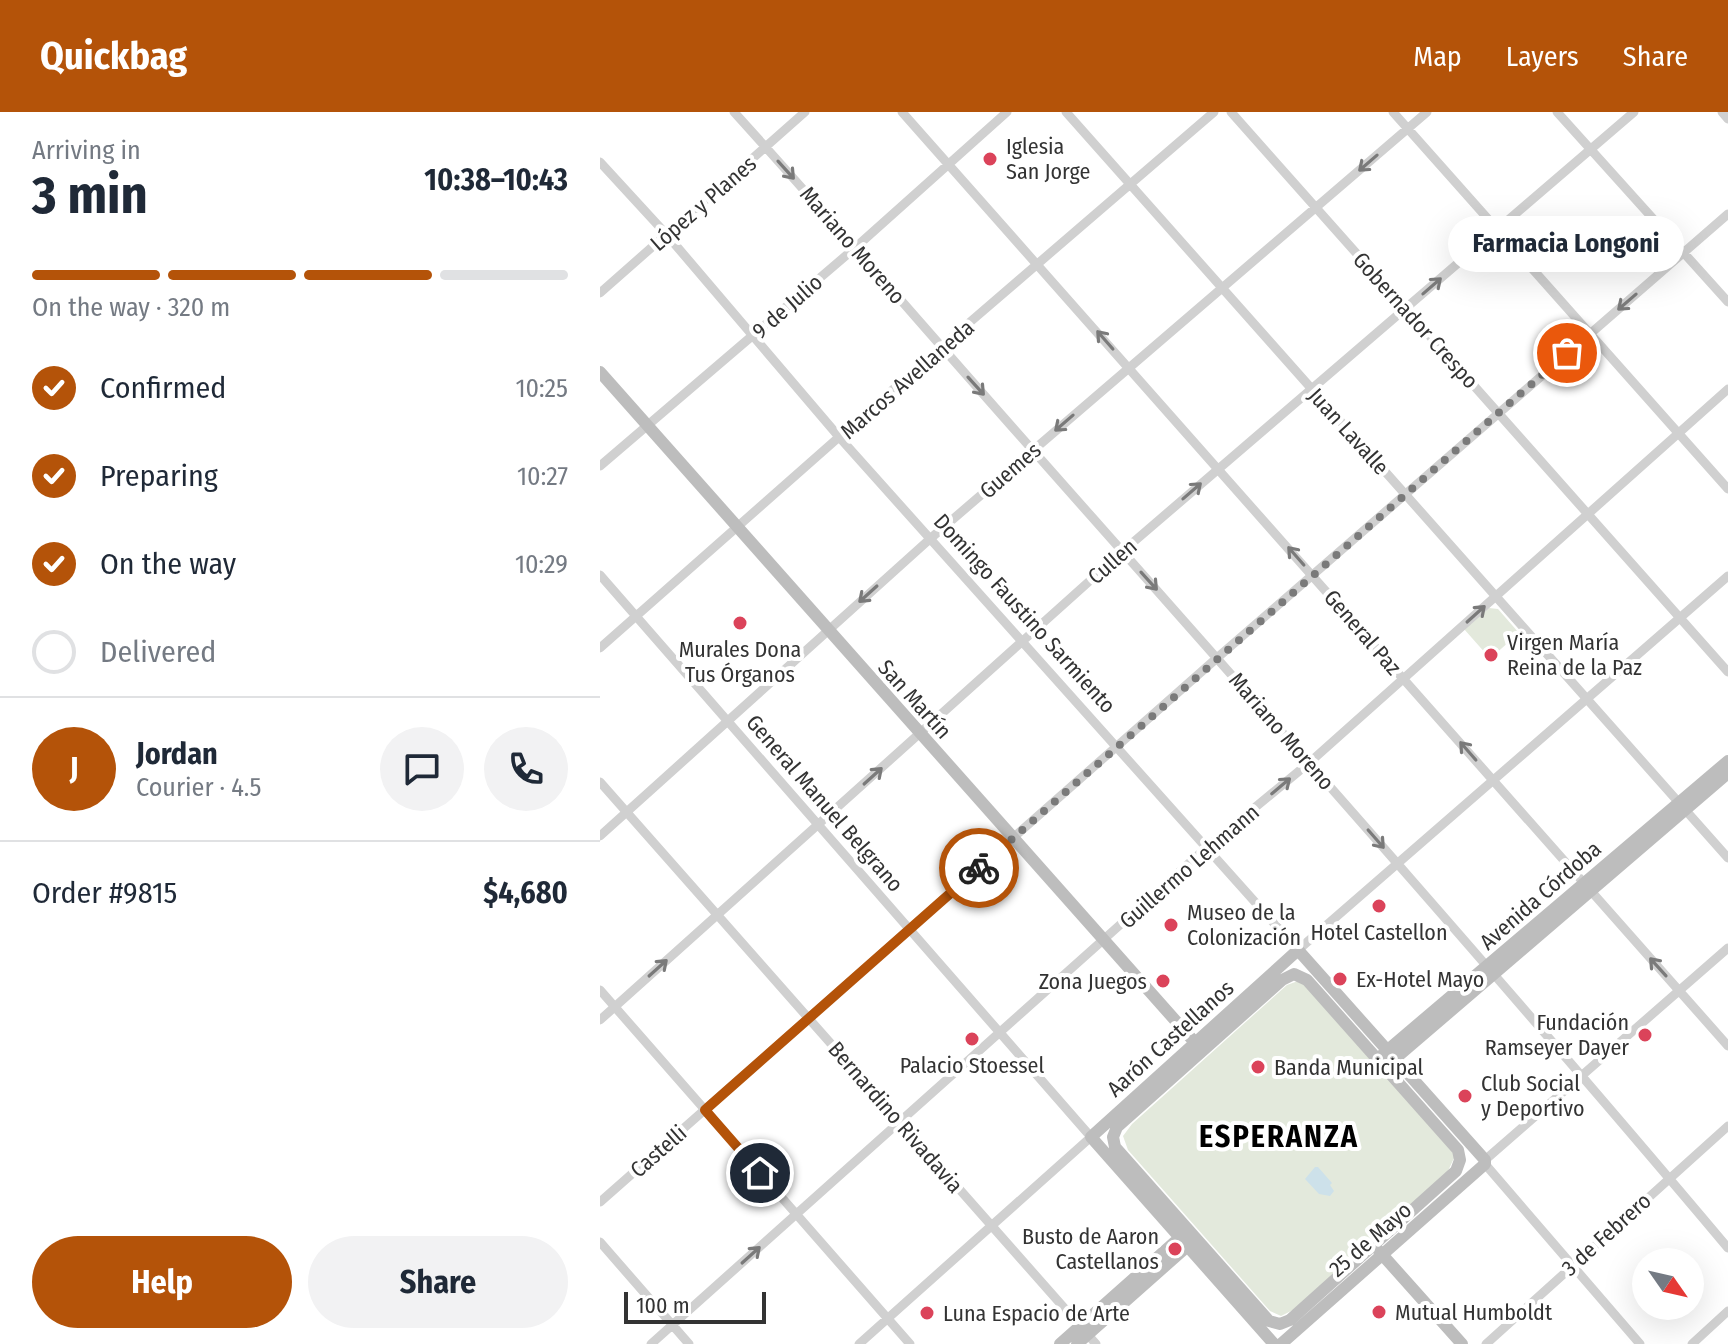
<!DOCTYPE html>
<meta charset="utf-8">
<style>
body{margin:0;font-family:"Fira Sans Condensed",sans-serif;background:#f2f2f3;color:#1f2937;height:100vh;display:flex;flex-direction:column;font-size:30px;white-space:nowrap}
*{box-sizing:border-box;margin:0}
p{font-size:26px;color:#747a83}
.icon{flex:none;width:44px;height:44px;fill:none;stroke:currentColor;stroke-width:2;stroke-linecap:round;stroke-linejoin:round}
.map{position:relative;flex:1;overflow:hidden}
.sheet{display:flex;flex-direction:column;background:#fff;width:600px}
.sheet>*{flex:none}
.needle{width:52px;rotate:124deg}
.fabs{position:absolute;left:1032px;top:1136px;display:grid;gap:16px}
.fabs a{display:grid;place-items:center;width:72px;height:72px;border-radius:50%;background:#fff;box-shadow:0 8px 32px #0002;font-size:40px}
.scale{position:absolute;left:24px;bottom:20px;width:142px;box-sizing:border-box;padding-left:8px;border:4px solid #333;border-top:0;font-size:22px;line-height:28px;white-space:nowrap;color:#333;-webkit-text-stroke:6px #fff;paint-order:stroke}
.pin{position:absolute;display:grid;place-items:center;width:68px;height:68px;color:#fff;margin:-34px;border:4px solid #fff;border-radius:50%;box-shadow:0 2px 8px #0007}
.courier{position:absolute;display:grid;place-items:center;width:80px;height:80px;margin:-40px;border:6px solid #b45309;border-radius:50%;background:#fff;color:#222;box-shadow:0 2px 10px #0007}
.bubble{position:absolute;height:56px;border-radius:28px;background:#fff;box-shadow:0 8px 32px #0002;font-size:26px;font-weight:700;line-height:56px;text-align:center}
.headline em{font-style:normal;font-weight:700}
.headline div{display:flex;flex-direction:column-reverse}
.headline{display:flex;align-items:center;justify-content:space-between;height:136px;padding:0 32px}
h1{font-size:52px;font-weight:700;line-height:60px}
.bar{display:grid;grid-template-columns:repeat(4,1fr);gap:12px 8px;align-content:center;height:96px;padding:0 32px}
.bar i{height:10px;border-radius:6px;background:#e0e1e3}
.bar .current{background:#b45309}
.bar p{grid-column:span 4}
.line{display:flex;align-items:center;gap:20px;padding:0 32px;border-top:2px solid #e0e1e3}
.line div{flex:1}
.round{display:grid;place-items:center;flex:none;width:84px;height:84px;border-radius:42px;background:#f2f2f3}
ol{padding:0 32px;list-style:none}
li{display:flex;align-items:center;gap:24px;height:88px}
li p{margin-inline-start:auto}
li .icon{padding:8px;border-radius:50%;background:#b45309;color:#fff;stroke-width:4}
li:last-child{color:#747a83}
li i{width:44px;height:44px;border:4px solid #e0e1e3;border-radius:50%}
.primary-button{display:flex;gap:16px;margin-top:auto;padding:16px 32px}
.primary-button a{flex:1;height:92px;border-radius:48px;background:#b45309;color:#fff;font-size:32px;font-weight:700;line-height:92px;text-align:center}
.primary-button a+a{background:#f2f2f3;color:#1f2937}
header{display:flex;align-items:center;gap:48px;box-sizing:border-box;height:112px;padding:0 40px;background:#b45309;color:#fff}
header strong{font-size:38px}
nav{display:flex;gap:44px;margin-inline-start:auto;font-size:28px}
main{display:flex;flex:1;min-height:0}
.map>svg:first-child{display:block}
</style>
<header>
<strong>Quickbag</strong>
<nav><a>Map</a><a>Layers</a><a>Share</a></nav>
</header>
<main>
<section class="sheet">
<div class="headline"><div><h1>3 min</h1><p>Arriving in</p></div><em>10:38–10:43</em></div>
<div class="bar"><i class="current"></i><i class="current"></i><i class="current"></i><i></i><p>On the way · 320 m</p></div>
<ol>
<li><svg class="icon" aria-label="check" viewBox="0 0 24 24"><path d="M5 12l5 5 9-10"/></svg>Confirmed<p>10:25</p></li>
<li><svg class="icon" aria-label="check" viewBox="0 0 24 24"><path d="M5 12l5 5 9-10"/></svg>Preparing<p>10:27</p></li>
<li><svg class="icon" aria-label="check" viewBox="0 0 24 24"><path d="M5 12l5 5 9-10"/></svg>On the way<p>10:29</p></li>
<li><i></i>Delivered</li>
</ol>
<div class="line" style="height:144px"><b class="round" style="background:#b45309;color:#fff">J</b><div><b>Jordan</b><p>Courier · 4.5</p></div><a class="round"><svg class="icon" aria-label="chat" viewBox="0 0 24 24"><path d="M4 5h16v11H9l-5 4z"/></svg></a><a class="round"><svg class="icon" aria-label="phone" viewBox="0 0 24 24"><path d="M5 4h4l2 5-3 2q2 4 5 5l2-3 5 2v4C11 20 4 13 5 4z"/></svg></a></div>
<div class="line" style="height:104px"><div>Order #9815</div><b>$4,680</b></div>
<div class="primary-button"><a>Help</a><a>Share</a></div>
</section>
<div class="map">
<svg width="1128" height="1232" viewBox="0 0 1128 1232">
<rect width="100%" height="100%" fill="#fff"/>
<!-- green -->
<path fill="#e3e9dc" d="M889 496 898 497 919 521 893 544 887 543 864 517Z
M698 869 704 872 853 1039 854 1046 848 1059 693 1198 681 1204 670 1199 528 1038 523 1024 532 1012 687 873Z"/>
<!-- water -->
<path fill="#cde1ea" d="M715 1055H718L732 1071 730 1073 734 1079 730 1084 719 1082 705 1067Z"/>
<g fill="none" stroke-linecap="round" stroke-linejoin="round">
<!-- minor -->
<path stroke="#d0d0d0" stroke-width="9" d="M134 0C239 116 341 235 445 352 675 612 905 871 1128 1136
M302 0 1128 934
M466 0 1128 746
M631 0 1128 560
M793 0 1128 377
M957 0 1128 190
M1122 0 1128 7
M0 50 67 123 240 326 698 838 1128 464
M0 181 205 0
M0 354 256 135 407 0
M0 463 491 1025 259 1232
M0 536 341 235 614 0
M0 670 496 1232
M0 724 331 426 827 0
M0 878 310 1232
M0 908 523 439 1034 0
M885 1048 1128 836
M885 1052 1040 1232
M0 1090 617 546 1128 102
M0 1130 89 1232
M51 1232 606 736 710 650 1128 277
M886 1232 1128 1014
M1092 1232 1128 1199"/>
<!-- secondary -->
<path stroke="#bdbdbd" stroke-width="12" d="M0 260 598 934
M694 862 707 868 858 1038 860 1048 856 1059 690 1208 680 1212 669 1209 515 1035 513 1025 517 1015 682 868Z
M783 942 1128 649
M790 951 1128 661
M779 1139 862 1232
M460 1232 585 1121
M477 1232 591 1131
M674 1232 491 1025 698 838 885 1048V1052L681 1232"/>
</g>
<!-- one-way arrows -->
<defs><path id="oneway-shaft" d="M-6 0H5M1.5-3L5.5 0L1.5 3" fill="none" stroke-width="1.6" stroke-linecap="round" stroke-linejoin="round" transform="scale(2)"/></defs>
<g stroke="#7a7a7a">
<use href="#oneway-shaft" transform="translate(768 51) rotate(139)"/>
<use href="#oneway-shaft" transform="translate(186 58) rotate(48)"/>
<use href="#oneway-shaft" transform="translate(832 174) rotate(-41)"/>
<use href="#oneway-shaft" transform="translate(1027 190) rotate(139)"/>
<use href="#oneway-shaft" transform="translate(505 228) rotate(-131)"/>
<use href="#oneway-shaft" transform="translate(376 274) rotate(48)"/>
<use href="#oneway-shaft" transform="translate(464 311) rotate(139)"/>
<use href="#oneway-shaft" transform="translate(592 379) rotate(-41)"/>
<use href="#oneway-shaft" transform="translate(696 444) rotate(-131)"/>
<use href="#oneway-shaft" transform="translate(549 469) rotate(48)"/>
<use href="#oneway-shaft" transform="translate(268 482) rotate(138)"/>
<use href="#oneway-shaft" transform="translate(876 502) rotate(-42)"/>
<use href="#oneway-shaft" transform="translate(868 639) rotate(-131)"/>
<use href="#oneway-shaft" transform="translate(273 664) rotate(-42)"/>
<use href="#oneway-shaft" transform="translate(681 674) rotate(-40)"/>
<use href="#oneway-shaft" transform="translate(776 727) rotate(49)"/>
<use href="#oneway-shaft" transform="translate(1058 855) rotate(-132)"/>
<use href="#oneway-shaft" transform="translate(58 856) rotate(-42)"/>
<use href="#oneway-shaft" transform="translate(151 1143) rotate(-42)"/>
</g>
<g fill="none" stroke-linecap="round" stroke-linejoin="round">
<!-- done -->
<path stroke="#7a7a7a" stroke-width="8" stroke-dasharray="0 14.4" d="M379 756 967 241"/>
<!-- route -->
<path stroke="#b45309" stroke-width="10" d="M160 1061 105 998 379 756"/>
</g>
<!-- markers -->
<g fill="#db435a" stroke="#fff" stroke-width="3">
<circle cx="390" cy="47" r="8"/>
<circle cx="140" cy="511" r="8"/>
<circle cx="891" cy="543" r="8"/>
<circle cx="779" cy="794" r="8"/>
<circle cx="571" cy="813" r="8"/>
<circle cx="740" cy="867" r="8"/>
<circle cx="563" cy="869" r="8"/>
<circle cx="1045" cy="923" r="8"/>
<circle cx="372" cy="927" r="8"/>
<circle cx="658" cy="955" r="8"/>
<circle cx="865" cy="984" r="8"/>
<circle cx="575" cy="1137" r="8"/>
<circle cx="779" cy="1200" r="8"/>
<circle cx="327" cy="1201" r="8"/>
</g>
<g text-anchor="middle" stroke-width="8" stroke-linejoin="round" paint-order="stroke">
<!-- poi labels -->
<g font-size="22" fill="#333" stroke="#fff" text-anchor="start">
<text x="406" y="42">Iglesia<tspan x="406" dy="25">San Jorge</tspan></text>
<text x="907" y="538">Virgen María<tspan x="907" dy="25">Reina de la Paz</tspan></text>
<text x="140" y="545" text-anchor="middle">Murales Dona<tspan x="140" dy="25">Tus Órganos</tspan></text>
<text x="587" y="808">Museo de la<tspan x="587" dy="25">Colonización</tspan></text>
<text x="779" y="828" text-anchor="middle">Hotel Castellon</text>
<text x="756" y="875">Ex-Hotel Mayo</text>
<text x="547" y="877" text-anchor="end">Zona Juegos</text>
<text x="1029" y="918" text-anchor="end">Fundación<tspan x="1029" dy="25">Ramseyer Dayer</tspan></text>
<text x="372" y="961" text-anchor="middle">Palacio Stoessel</text>
<text x="674" y="963">Banda Municipal</text>
<text x="881" y="979">Club Social<tspan x="881" dy="25">y Deportivo</tspan></text>
<text x="559" y="1132" text-anchor="end">Busto de Aaron<tspan x="559" dy="25">Castellanos</tspan></text>
<text x="795" y="1208">Mutual Humboldt</text>
<text x="343" y="1209">Luna Espacio de Arte</text>
</g>
<!-- street labels -->
<g font-size="22" fill="#333" stroke="#fff">
<text transform="translate(103 91) rotate(-41)" y="8">López y Planes</text>
<text transform="translate(253 133) rotate(49)" y="8">Mariano Moreno</text>
<text transform="translate(187 194) rotate(-41)" y="8">9 de Julio</text>
<text transform="translate(816 208) rotate(48)" y="8">Gobernador Crespo</text>
<text transform="translate(307 267) rotate(-41)" y="8">Marcos Avellaneda</text>
<text transform="translate(749 319) rotate(48)" y="8">Juan Lavalle</text>
<text transform="translate(410 358) rotate(-41)" y="8">Guemes</text>
<text transform="translate(512 449) rotate(-41)" y="8">Cullen</text>
<text transform="translate(425 501) rotate(48)" y="8">Domingo Faustino Sarmiento</text>
<text transform="translate(763 520) rotate(49)" y="8">General Paz</text>
<text transform="translate(315 587) rotate(48)" y="8">San Martín</text>
<text transform="translate(682 619) rotate(49)" y="8">Mariano Moreno</text>
<text transform="translate(225 691) rotate(49)" y="8">General Manuel Belgrano</text>
<text transform="translate(589 754) rotate(-41)" y="8">Guillermo Lehmann</text>
<text transform="translate(940 783) rotate(-41)" y="8">Avenida Córdoba</text>
<text transform="translate(570 926) rotate(-42)" y="8">Aarón Castellanos</text>
<text transform="translate(296 1005) rotate(49)" y="8">Bernardino Rivadavia</text>
<text transform="translate(58 1039) rotate(-41)" y="8">Castelli</text>
<text transform="translate(1006 1122) rotate(-42)" y="8">3 de Febrero</text>
<text transform="translate(770 1127) rotate(-41)" y="8">25 de Mayo</text>
</g>
<!-- district labels -->
<g font-size="30" font-weight="bold" letter-spacing="2" fill="#000" stroke="#fff">
<text x="679" y="1035">ESPERANZA</text>
</g>
</g>
</svg>
<div class="fabs">
<a><svg class="needle" viewBox="-14 -14 28 28"><path d="M0-13l5 13h-10z" fill="#e53935"/><path d="M0 13l5-13h-10z" fill="#747a83"/></svg></a>
</div>
<div class="scale">100 m</div>
<div class="pin" style="left:967px;top:241px;background:#ea580c"><svg class="icon" aria-label="bag" viewBox="0 0 24 24"><path d="M5 8h14l-1 12H6zM9 8a3 3 0 0 1 6 0"/></svg></div>
<div class="pin" style="left:160px;top:1061px;background:#1f2937"><svg class="icon" aria-label="home" viewBox="0 0 24 24"><path d="M3 11l9-7 9 7M6 9v11h12V9"/></svg></div>
<div class="courier" style="left:379px;top:756px"><svg class="icon" aria-label="bike" viewBox="0 0 24 24"><circle cx="6" cy="16" r="4"/><circle cx="18" cy="16" r="4"/><path d="M6 16l4-8h5l3 8M10 8l3 8H6M13 5h3"/></svg></div>
<div class="bubble" style="left:848px;top:104px;width:236px">Farmacia Longoni</div>
</div>
</main>
